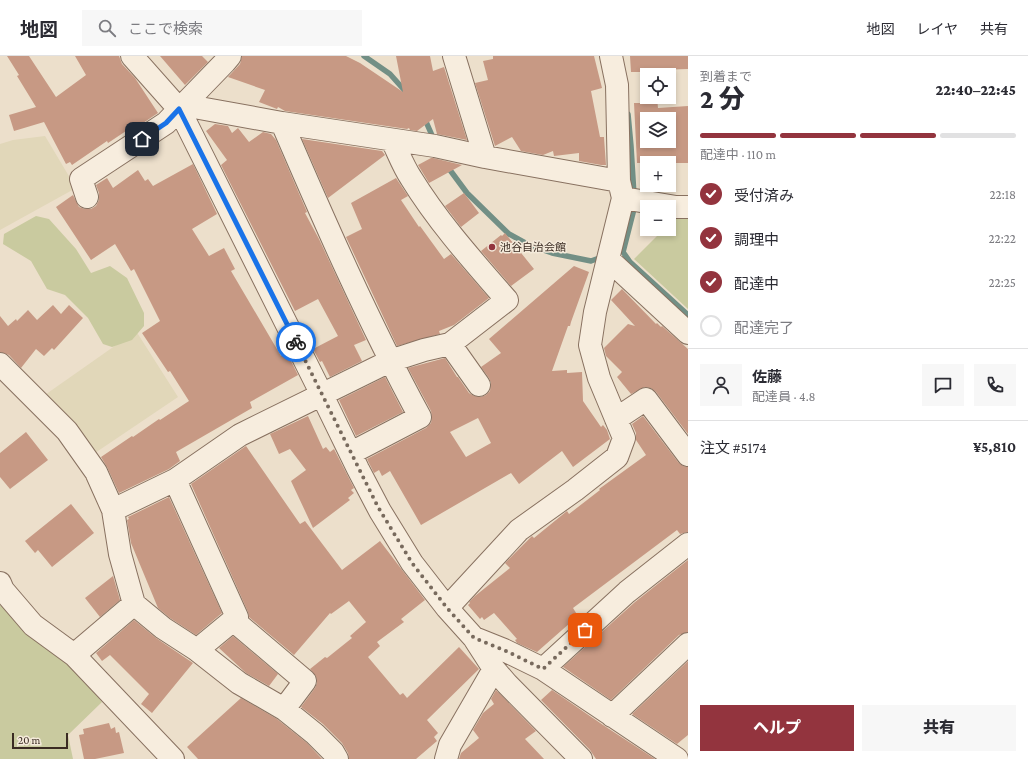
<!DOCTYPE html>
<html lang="ja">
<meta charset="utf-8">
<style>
body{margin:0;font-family:"Crimson Pro","Noto Sans JP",serif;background:#f7f7f7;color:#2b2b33;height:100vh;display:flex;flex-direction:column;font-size:15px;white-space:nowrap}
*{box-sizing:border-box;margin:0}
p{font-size:13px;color:#7c7c81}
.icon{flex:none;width:22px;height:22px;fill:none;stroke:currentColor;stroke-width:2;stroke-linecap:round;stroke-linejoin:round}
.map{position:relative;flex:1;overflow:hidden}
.side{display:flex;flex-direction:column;background:#fff;width:340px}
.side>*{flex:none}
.tools{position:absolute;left:640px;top:12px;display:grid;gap:8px}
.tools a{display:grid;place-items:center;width:36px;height:36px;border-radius:0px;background:#fff;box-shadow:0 2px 6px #0003;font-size:20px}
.scale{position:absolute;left:12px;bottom:10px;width:56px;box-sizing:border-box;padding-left:4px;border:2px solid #3a2b22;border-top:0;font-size:11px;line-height:14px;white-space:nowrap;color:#3a2b22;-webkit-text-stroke:3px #f4eada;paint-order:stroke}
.pin{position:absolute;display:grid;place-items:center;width:34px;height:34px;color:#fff;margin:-17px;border-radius:8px;box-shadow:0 2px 6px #0006}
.courier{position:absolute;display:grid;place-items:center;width:40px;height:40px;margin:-20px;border:3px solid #1a73e8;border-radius:50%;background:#fff;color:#222;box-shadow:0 1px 5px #0007}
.head em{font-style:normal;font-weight:800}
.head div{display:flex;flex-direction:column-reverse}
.head{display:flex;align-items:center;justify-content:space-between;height:68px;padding:0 12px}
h1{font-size:26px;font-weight:800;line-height:30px}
.bar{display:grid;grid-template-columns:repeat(4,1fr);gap:6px 4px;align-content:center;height:48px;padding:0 12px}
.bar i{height:5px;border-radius:3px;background:#e1e1e2}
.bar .on{background:#93343e}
.bar p{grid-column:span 4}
.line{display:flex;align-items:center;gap:10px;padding:0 12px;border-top:1px solid #e1e1e2}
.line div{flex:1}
.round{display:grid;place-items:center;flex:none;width:42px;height:42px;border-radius:0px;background:#f7f7f7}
ol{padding:0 12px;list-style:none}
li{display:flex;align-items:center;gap:12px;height:44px}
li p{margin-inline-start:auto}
li .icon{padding:4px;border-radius:50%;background:#93343e;color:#fff;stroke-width:4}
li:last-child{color:#7c7c81}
li i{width:22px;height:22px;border:2px solid #e1e1e2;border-radius:50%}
.action{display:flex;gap:8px;margin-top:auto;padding:8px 12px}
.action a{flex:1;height:46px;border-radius:0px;background:#93343e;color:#fff;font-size:16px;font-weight:800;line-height:46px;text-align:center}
.action a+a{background:#f7f7f7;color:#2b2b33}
header{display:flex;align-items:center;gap:24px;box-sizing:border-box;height:56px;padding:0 20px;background:#fff;border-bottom:1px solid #e1e1e2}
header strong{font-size:19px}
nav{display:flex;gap:22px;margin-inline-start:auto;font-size:14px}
.search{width:280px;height:36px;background:#f7f7f7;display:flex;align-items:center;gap:10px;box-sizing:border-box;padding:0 14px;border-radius:0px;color:#7c7c81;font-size:15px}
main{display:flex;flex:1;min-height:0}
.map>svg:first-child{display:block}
</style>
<header>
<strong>地図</strong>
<div class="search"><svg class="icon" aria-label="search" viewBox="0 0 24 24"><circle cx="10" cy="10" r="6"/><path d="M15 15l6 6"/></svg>ここで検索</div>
<nav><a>地図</a><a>レイヤ</a><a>共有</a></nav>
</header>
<main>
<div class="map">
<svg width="688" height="703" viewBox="0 0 688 703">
<rect width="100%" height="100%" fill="#ecdfcb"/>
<!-- farmland -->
<path fill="#e1d7b9" d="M45 80 76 132 0 174V88L13 84Z
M136 275 178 341 92 399 42 341Z"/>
<!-- green -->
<path fill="#c9ca9f" d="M36 160 49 163 76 193 91 217 110 210 127 222 144 257V270L132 284 112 291 103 288 88 262 65 239 47 233 31 205 3 188 4 178Z
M675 162 688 163V253L634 203 664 173H669V168Z
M4 546 71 608 102 646 68 679 73 703H0V550Z"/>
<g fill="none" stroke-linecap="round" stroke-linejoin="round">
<!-- stream -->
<path stroke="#728f85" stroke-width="5.5" d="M364 0 390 18 406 36
M628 58 631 90 634 139
M424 61 434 84
M447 110 467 137 509 178 529 189 552 197 591 205 602 201
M634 148V153L623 196 630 206 688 259"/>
</g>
<!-- building -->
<path fill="#c79984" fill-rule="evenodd" d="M7 0H29L56 41 86 19 75 0H119L122 8 135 22 158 57 131 75 129 73 108 87 107 85 72 109 70 106 66 108 44 66 14 75 9 59 36 51 17 20 19 19Z
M160 0H202L208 6 185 29Z
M242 0H346L360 7 403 36 396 0H430L433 15 444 11 467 84 437 78 433 63 417 75 410 74 409 72 407 73 285 55 278 51 277 53 259 46 265 34 228 21 240 8Z
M493 0H594L602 32 591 35 600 81H604V82L606 109H601L579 105V97L554 100 553 95 543 99 521 95 512 81 495 90 475 27 488 24 483 5 493 3Z
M630 0H688V13L657 14V19H647V41H657L658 52 688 50V107H637L634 47H640V16H631ZM647 63H669V85H647Z
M215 68 228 70 232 77 238 72 249 86 263 76 271 78 276 84 307 156 305 157 319 183 366 284 354 289 362 305 330 321 322 305 320 306 313 293 338 280 318 243 295 255 221 109 227 104 206 75Z
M302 83 382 95 385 99 328 142Z
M431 102H433L462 109 429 127 418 109Z
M193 108 217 158 192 173 209 200 224 192 235 213 231 215 281 300 287 297 298 319 250 346 252 352 176 396 180 405 169 413 119 437 107 411 101 401 132 380 133 381 159 363 160 364 189 345 170 315 168 316 142 277 160 265 134 213 131 215 115 188 91 204 56 151 73 139 79 151 85 153H91L96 150 99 144V137L96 129 107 122 113 132 138 114 145 125 148 123 153 130Z
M396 122 408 140 401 144 419 171 420 170 444 203 451 198 489 242 454 269 439 275 440 278 397 290 346 181 362 173 351 147Z
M464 137 479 157 461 171 445 150Z
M505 177 534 213 511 230 481 195 501 179 502 180Z
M574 210 589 216 571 266 570 270H568L552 315 567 314V317L582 316 583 345 601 371 603 369 607 374 610 383 573 411 562 395 519 428 511 417 421 469 390 415 382 420 379 414 374 417 367 403 426 372 431 367 432 361 431 355 408 312 445 302 457 321H458L469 337 474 340 481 341 486 339 490 335 491 327 489 322 481 311 501 297 489 283ZM478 362 491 387 466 401 450 376Z
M622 233 656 268 657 267 661 271 662 270 688 293V378L656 336 651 332 645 331 631 338 617 321 622 316 606 300 604 292 628 268 635 270 611 244Z
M53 249 61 258 69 249 83 262 54 294 52 292 44 300 36 293 21 312 9 299 0 296V260L8 270 16 263 17 265 28 254 37 264Z
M385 321 403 356 356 380 339 344Z
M308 360 323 393 326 391 330 396 334 393 354 432 351 434 354 437 348 442 350 444 313 472 291 425 306 414 290 393 279 398 270 378Z
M643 360 678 406 683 410 688 411V476L680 478 677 474 573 552 578 560 537 596 517 587 515 584 517 583 494 557 484 564 482 561 480 563 468 549 470 547 469 546 475 540 510 512 505 507 532 480 534 482 567 455 569 458 600 434 599 433 646 399 636 384V377L632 368Z
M26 376 48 404 10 433 0 421V397Z
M246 390 300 468 305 465 342 514 380 485 425 544 401 563 404 566 377 586 380 590 368 601 400 639 403 637 407 642 459 591 479 613 427 664 438 677 434 681 437 685 416 703H349L348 697 342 687 323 668 301 651 315 632 317 627 316 620 310 613 325 601 327 602 352 582 350 580 366 566 349 545 331 558 330 557 294 599 249 561 248 556 191 428Z
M169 441 222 557 196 579 170 562 158 552 131 487 127 464 129 463 128 461Z
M71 448 94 477 52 511 38 494 35 497 25 485Z
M688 504V576L679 579 611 644 563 611 635 546Z
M113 520 120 544 100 561 85 542Z
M134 564 156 582 193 607 152 657 141 648 149 638 110 599 102 605 96 597Z
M233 580 278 618 269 630 246 617 219 592Z
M688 605V679L677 688 632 658Z
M496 634 536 675 525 683 544 703H459L461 697 479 682 473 674 483 657 494 648 491 643Z
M552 634 603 669 655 703H596L590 694 541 644Z
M241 642 277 663 307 687 322 703H198L187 691Z
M109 667 111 673 115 671 116 677 119 676 124 697 95 703H84L79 679 84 678 83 673Z"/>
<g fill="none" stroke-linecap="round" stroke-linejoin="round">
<defs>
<path id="minor" d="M132 0 179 53 322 339 358 413 380 455 412 507 447 552 474 582 494 613 507 628 581 703
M454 0 485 101
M179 53 194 51 282 67 435 90 485 101 619 125
M282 67C325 167 368 265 420 361L351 397
M87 141 81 123 166 67 225 6 230 0
M623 142 676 151H688
M609 204 688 277
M450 288 479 329
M0 308 67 375 96 416 113 454 120 498 134 548 163 572 197 594 239 627 284 653 315 678 333 696 337 703
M616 363 646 343 688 399
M175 424 237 561 197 594
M113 454 175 424 240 379 390 305 424 294 450 288 507 244C473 205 438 166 411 122 403 110 398 96 392 84
M0 527 3 534 33 569 74 599 173 703
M447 552 519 474 575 434 617 401 624 382 599 322 590 289 595 256 623 142 619 125 617 29 611 0
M233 564 305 625 284 653
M474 582 504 594 543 613 677 703
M74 599 134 548
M543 613 627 536 688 488
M612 660 688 588
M446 703 450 689 494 613"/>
</defs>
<!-- minor casing -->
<use href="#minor" stroke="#887160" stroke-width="24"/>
<!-- minor -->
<use href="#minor" stroke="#f7edde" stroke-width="22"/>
</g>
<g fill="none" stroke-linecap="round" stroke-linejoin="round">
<!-- done -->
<path stroke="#786a5d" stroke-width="4" stroke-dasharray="0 7.2" d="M296 286 378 451 412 507 447 552 474 582 504 594 543 613 585 574"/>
<!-- route -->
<path stroke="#1a73e8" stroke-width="5" d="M142 83 166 67 179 53 296 286"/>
</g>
<!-- markers -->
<circle fill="#93343e" stroke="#f4eada" stroke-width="1.5" cx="492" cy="191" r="4"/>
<g text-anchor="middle" stroke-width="3" stroke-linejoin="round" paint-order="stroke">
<!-- poi labels -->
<g font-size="11" fill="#3a2b22" stroke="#f4eada" text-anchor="start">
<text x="500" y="195">池谷自治会館</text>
</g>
</g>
</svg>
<div class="tools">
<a><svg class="icon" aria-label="locate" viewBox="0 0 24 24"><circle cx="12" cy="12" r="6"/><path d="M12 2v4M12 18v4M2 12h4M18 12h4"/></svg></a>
<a><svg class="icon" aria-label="layers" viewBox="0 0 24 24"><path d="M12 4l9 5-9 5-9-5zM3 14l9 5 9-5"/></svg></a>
<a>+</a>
<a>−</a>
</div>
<div class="scale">20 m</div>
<div class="pin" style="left:585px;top:574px;background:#ea580c"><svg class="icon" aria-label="bag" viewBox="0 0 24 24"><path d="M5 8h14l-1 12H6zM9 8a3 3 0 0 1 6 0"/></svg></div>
<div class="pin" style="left:142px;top:83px;background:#1f2937"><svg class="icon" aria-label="home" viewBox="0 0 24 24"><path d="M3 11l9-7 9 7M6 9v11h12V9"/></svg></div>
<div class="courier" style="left:296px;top:286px"><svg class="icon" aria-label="bike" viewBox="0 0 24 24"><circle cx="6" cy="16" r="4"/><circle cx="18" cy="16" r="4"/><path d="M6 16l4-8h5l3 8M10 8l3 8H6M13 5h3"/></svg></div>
</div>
<section class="side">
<div class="head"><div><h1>2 分</h1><p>到着まで</p></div><em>22:40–22:45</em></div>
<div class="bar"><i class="on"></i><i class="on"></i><i class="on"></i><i></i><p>配達中 · 110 m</p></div>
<ol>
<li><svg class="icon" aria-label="check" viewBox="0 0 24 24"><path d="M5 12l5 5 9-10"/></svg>受付済み<p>22:18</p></li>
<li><svg class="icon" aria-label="check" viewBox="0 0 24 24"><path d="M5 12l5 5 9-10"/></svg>調理中<p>22:22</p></li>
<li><svg class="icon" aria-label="check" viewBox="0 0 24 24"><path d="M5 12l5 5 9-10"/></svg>配達中<p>22:25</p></li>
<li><i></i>配達完了</li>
</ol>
<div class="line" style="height:72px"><a class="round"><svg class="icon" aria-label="person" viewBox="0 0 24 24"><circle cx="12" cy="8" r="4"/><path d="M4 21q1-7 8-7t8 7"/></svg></a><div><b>佐藤</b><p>配達員 · 4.8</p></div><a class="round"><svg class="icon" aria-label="chat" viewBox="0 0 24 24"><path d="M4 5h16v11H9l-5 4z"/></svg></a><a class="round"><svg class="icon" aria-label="phone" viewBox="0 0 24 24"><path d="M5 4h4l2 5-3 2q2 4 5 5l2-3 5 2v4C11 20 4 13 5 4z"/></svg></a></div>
<div class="line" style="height:52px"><div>注文 #5174</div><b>¥5,810</b></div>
<div class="action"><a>ヘルプ</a><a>共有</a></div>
</section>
</main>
